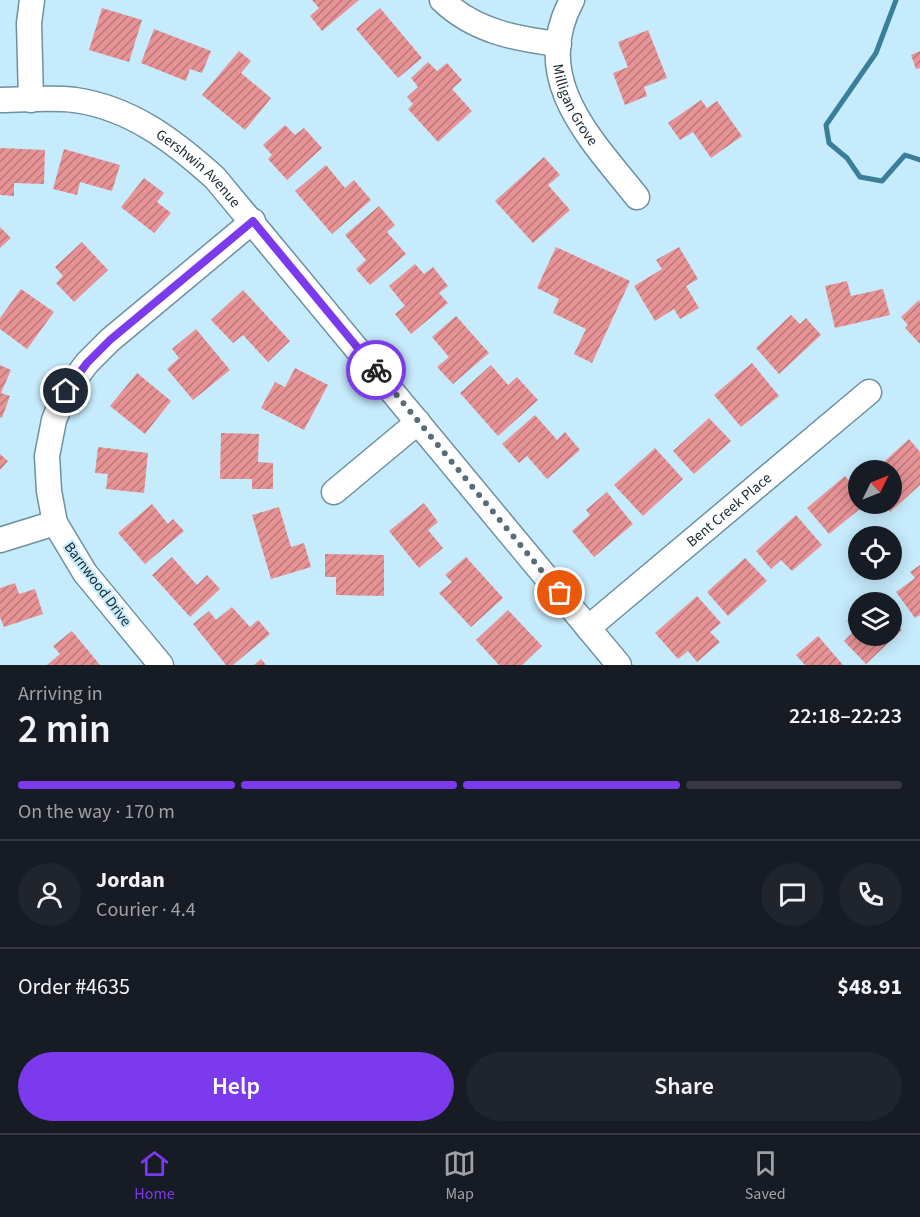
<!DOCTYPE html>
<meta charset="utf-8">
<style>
body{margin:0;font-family:"Source Sans 3",sans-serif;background:#20242c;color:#f1f3f6;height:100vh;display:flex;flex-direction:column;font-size:22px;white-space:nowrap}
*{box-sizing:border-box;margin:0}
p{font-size:20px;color:#9ea1a6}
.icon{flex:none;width:33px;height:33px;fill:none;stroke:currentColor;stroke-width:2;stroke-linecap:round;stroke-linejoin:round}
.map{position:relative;height:665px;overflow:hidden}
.sheet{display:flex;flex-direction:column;background:#171b24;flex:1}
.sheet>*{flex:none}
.needle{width:39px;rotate:47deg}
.fabs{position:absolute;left:848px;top:460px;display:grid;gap:12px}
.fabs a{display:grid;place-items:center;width:54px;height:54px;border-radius:50%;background:#171b24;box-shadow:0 3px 15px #0003;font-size:30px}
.pin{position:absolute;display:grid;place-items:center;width:51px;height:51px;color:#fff;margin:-26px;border:3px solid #fff;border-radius:50%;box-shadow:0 2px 6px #0007}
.courier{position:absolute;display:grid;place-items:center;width:60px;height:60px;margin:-30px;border:4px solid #7c3aed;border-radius:50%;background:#fff;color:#222;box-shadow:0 2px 8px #0007}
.summary em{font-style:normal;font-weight:600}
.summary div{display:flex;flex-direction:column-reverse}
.summary{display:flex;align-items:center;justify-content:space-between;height:102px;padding:0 18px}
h1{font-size:39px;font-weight:600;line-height:45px}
.bar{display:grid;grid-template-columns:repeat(4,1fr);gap:9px 6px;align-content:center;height:72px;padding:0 18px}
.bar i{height:8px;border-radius:4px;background:#363941}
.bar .selected{background:#7c3aed}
.bar p{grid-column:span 4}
.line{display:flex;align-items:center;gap:15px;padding:0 18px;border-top:2px solid #363941}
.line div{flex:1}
.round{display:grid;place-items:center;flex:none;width:63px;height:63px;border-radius:32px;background:#20242c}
.button{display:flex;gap:12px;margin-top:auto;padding:12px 18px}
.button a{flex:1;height:69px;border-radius:36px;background:#7c3aed;color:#fff;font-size:24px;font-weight:600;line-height:69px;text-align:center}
.button a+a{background:#20242c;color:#f1f3f6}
.menu{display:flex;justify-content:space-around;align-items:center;height:84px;border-top:2px solid #363941;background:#171b24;font-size:16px;color:#9ea1a6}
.menu a{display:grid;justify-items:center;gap:3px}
.menu .selected{color:#7c3aed}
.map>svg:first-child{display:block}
</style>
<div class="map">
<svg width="920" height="665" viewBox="0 0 920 665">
<defs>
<pattern id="building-hatch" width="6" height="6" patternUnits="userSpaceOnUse" patternTransform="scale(1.5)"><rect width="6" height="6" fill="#e79396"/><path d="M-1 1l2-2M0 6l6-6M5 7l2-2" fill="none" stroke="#ba787b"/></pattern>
</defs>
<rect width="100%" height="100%" fill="#c6ebfc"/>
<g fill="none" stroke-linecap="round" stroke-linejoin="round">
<!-- stream -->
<path stroke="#3a7e9a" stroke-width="5" d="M896 0 876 53 826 125 829 143 847 158 860 177 882 181 905 155 920 160"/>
</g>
<!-- building -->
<path fill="url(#building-hatch)" d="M312 0H359L322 31 310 16 319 8Z
M102 8 142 20 129 62 89 50Z
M380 8 422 58 398 78 356 29Z
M154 29 211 51 202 73 190 69 186 81 141 63Z
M648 30 667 78 644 87 647 96 625 105 613 73 628 67 618 42Z
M239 51 251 61 241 73 271 98 245 130 202 95Z
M920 51V68L916 69 911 55Z
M428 62 437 71 447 63 462 80 452 89 472 111 438 142 408 109 413 104 407 97 418 87 411 78Z
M701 100 707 108 717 101 742 136 711 158 693 132 680 140 668 123Z
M285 125 295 135 304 128 322 148 287 180 268 159 272 155 263 145Z
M0 148 45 150 44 184 14 183V196L0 195Z
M64 149 120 165 112 191 80 182 77 195 53 189Z
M544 157 560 175 548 185 570 210 533 243 495 201Z
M326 165 345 188 354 180 371 200 332 234 295 191Z
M144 178 164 193 157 202 171 213 154 233 121 207Z
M379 206 395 225 387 232 406 254 370 285 356 269 366 260 345 235Z
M0 227 11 238 0 248Z
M82 242 108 270 74 302 56 283 63 276 55 267Z
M556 247 630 281 592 363 574 354 586 329 553 313 559 299 537 288Z
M679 247 698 279 686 286 699 308 680 319 674 309 655 321 634 286 662 269 656 260Z
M415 264 424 274 433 267 448 286 439 293 448 303 411 334 395 314 405 306 389 286Z
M847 281 851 296 883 289 890 315 835 328 825 286Z
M21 289 54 312 27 349 0 329V318Z
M243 290 290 341 268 362 243 335 233 343 211 320Z
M919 300 920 302V344L905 328 908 325 901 317Z
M791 315 800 324 806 318 821 335 779 374 756 348Z
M456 316 489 353 453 384 437 367 449 357 432 337Z
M196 329 230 370 193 400 167 369 179 358 172 349Z
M752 363 779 396 741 427 714 395Z
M0 365 11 370 1 393 10 396 2 418 0 417Z
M491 365 508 385 517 377 538 400 498 436 460 393Z
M295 368 328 385 304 430 261 408 275 382 285 387Z
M137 373 171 401 145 434 110 406Z
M535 415 557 440 565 432 580 450 547 479 527 456 519 463 502 444Z
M709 418 731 441 694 474 673 451Z
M221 433 259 434 258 462 273 463V489H252V479H220Z
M909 439 920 452V485L890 512 883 504H891V471H874Z
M98 447 148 453 144 493 106 489 108 474 95 473Z
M655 448 683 479 643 516 614 485Z
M0 454 8 461 0 470Z
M845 476 858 491V504H866L829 534 807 508Z
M607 492 633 524 594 557 572 531 590 515 586 510Z
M424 503 438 522 428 530 443 548 419 568 389 531Z
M152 504 168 524 173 519 184 531 145 564 118 533Z
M279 507 291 547 304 543 311 567 271 579 252 515Z
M796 515 822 545 792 571 781 560 771 569 756 551Z
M325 554 384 555V596L336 595V577H325Z
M172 557 197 585 207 575 220 589 190 617 152 575Z
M466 557 503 598 471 627 439 593 452 582 445 575Z
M745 558 767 581 728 616 707 592Z
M920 565V615L915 618 896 592 915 578 910 572Z
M15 583 19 594 35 589 43 614 4 627 0 617V588Z
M697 596 721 623 710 632 720 642 697 662 688 651 678 659 655 633Z
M232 607 250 627 258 620 270 634 233 665H226L193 624 209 611 216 620Z
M508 610 542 646 522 665H499L476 640Z
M858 611V636H891V619L902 630 866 664 844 641 855 630 847 621Z
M72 631 100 665H47L60 654 53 646Z
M818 636 843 665H805L796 655Z
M261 659 266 665H254Z"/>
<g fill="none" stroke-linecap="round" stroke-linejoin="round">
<defs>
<g id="minor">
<path d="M442 0C474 31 516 39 559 44"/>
<path id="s1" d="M572 0C529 79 591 139 637 197"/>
<path id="s2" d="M0 100C25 100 50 97 75 100 131 108 174 141 215 178L619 665"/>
<path d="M31 100 29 23 32 0"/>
<path d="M334 492 418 422"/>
<path d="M0 540 55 523"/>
<path id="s3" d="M588 628 869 392"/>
<path d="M161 665 85 573 55 523 49 491 47 456 54 420 66 391 87 363 110 340 253 221"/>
</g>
</defs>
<!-- minor casing -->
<use href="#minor" stroke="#6e90a0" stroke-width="27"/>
<!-- minor -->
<use href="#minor" stroke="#fff" stroke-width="24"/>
</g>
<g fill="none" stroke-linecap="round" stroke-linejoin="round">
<!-- done -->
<path stroke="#576d77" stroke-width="6" stroke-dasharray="0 10.8" d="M376 370 560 593"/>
<!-- route -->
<path stroke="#7c3aed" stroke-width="8" d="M66 391 87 363 110 340 253 221 376 370"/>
</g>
<g text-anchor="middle" stroke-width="4.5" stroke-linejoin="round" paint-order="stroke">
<!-- street labels -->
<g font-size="15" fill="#1b2930" stroke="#c6ebfc">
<text dy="5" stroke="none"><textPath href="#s1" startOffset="111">Milligan Grove</textPath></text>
<text dy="5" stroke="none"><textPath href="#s2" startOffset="219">Gershwin Avenue</textPath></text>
<text dy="5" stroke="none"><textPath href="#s3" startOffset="184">Bent Creek Place</textPath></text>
<text transform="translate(98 584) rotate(53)" y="5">Barnwood Drive</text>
</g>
</g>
</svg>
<div class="fabs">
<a><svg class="needle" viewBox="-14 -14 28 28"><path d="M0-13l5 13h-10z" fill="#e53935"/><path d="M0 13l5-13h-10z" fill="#9ea1a6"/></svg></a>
<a><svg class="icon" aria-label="locate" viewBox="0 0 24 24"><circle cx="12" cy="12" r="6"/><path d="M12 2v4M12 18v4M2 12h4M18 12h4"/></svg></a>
<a><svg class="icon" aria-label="layers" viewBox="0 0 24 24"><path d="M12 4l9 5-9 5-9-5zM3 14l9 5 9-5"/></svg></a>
</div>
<div class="pin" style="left:560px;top:593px;background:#ea580c"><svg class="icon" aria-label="bag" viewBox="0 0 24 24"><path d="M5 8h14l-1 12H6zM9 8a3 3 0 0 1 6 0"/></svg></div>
<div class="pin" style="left:66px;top:391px;background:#1f2937"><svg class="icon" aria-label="home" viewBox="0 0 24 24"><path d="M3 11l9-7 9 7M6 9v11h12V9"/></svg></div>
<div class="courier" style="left:376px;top:370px"><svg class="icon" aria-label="bike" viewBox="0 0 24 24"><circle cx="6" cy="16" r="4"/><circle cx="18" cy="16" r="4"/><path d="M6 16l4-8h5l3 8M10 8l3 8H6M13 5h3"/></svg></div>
</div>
<section class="sheet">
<div class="summary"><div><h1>2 min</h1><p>Arriving in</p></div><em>22:18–22:23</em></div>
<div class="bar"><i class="selected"></i><i class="selected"></i><i class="selected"></i><i></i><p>On the way · 170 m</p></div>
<div class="line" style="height:108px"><a class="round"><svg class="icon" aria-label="person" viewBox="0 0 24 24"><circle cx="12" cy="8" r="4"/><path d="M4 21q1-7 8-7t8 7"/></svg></a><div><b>Jordan</b><p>Courier · 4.4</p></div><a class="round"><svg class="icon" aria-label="chat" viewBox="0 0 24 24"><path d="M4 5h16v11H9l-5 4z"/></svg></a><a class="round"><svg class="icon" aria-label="phone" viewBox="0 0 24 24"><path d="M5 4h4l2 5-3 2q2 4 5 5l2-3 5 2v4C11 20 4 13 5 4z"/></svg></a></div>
<div class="line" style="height:78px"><div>Order #4635</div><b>$48.91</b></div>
<div class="button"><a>Help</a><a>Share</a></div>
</section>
<nav class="menu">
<a class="selected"><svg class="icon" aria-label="home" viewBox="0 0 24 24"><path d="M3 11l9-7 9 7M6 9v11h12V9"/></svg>Home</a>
<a><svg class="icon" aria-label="map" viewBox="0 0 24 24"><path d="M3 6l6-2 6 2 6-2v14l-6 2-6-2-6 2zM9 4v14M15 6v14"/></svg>Map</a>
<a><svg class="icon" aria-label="saved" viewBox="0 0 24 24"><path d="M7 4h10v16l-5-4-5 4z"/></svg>Saved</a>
</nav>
